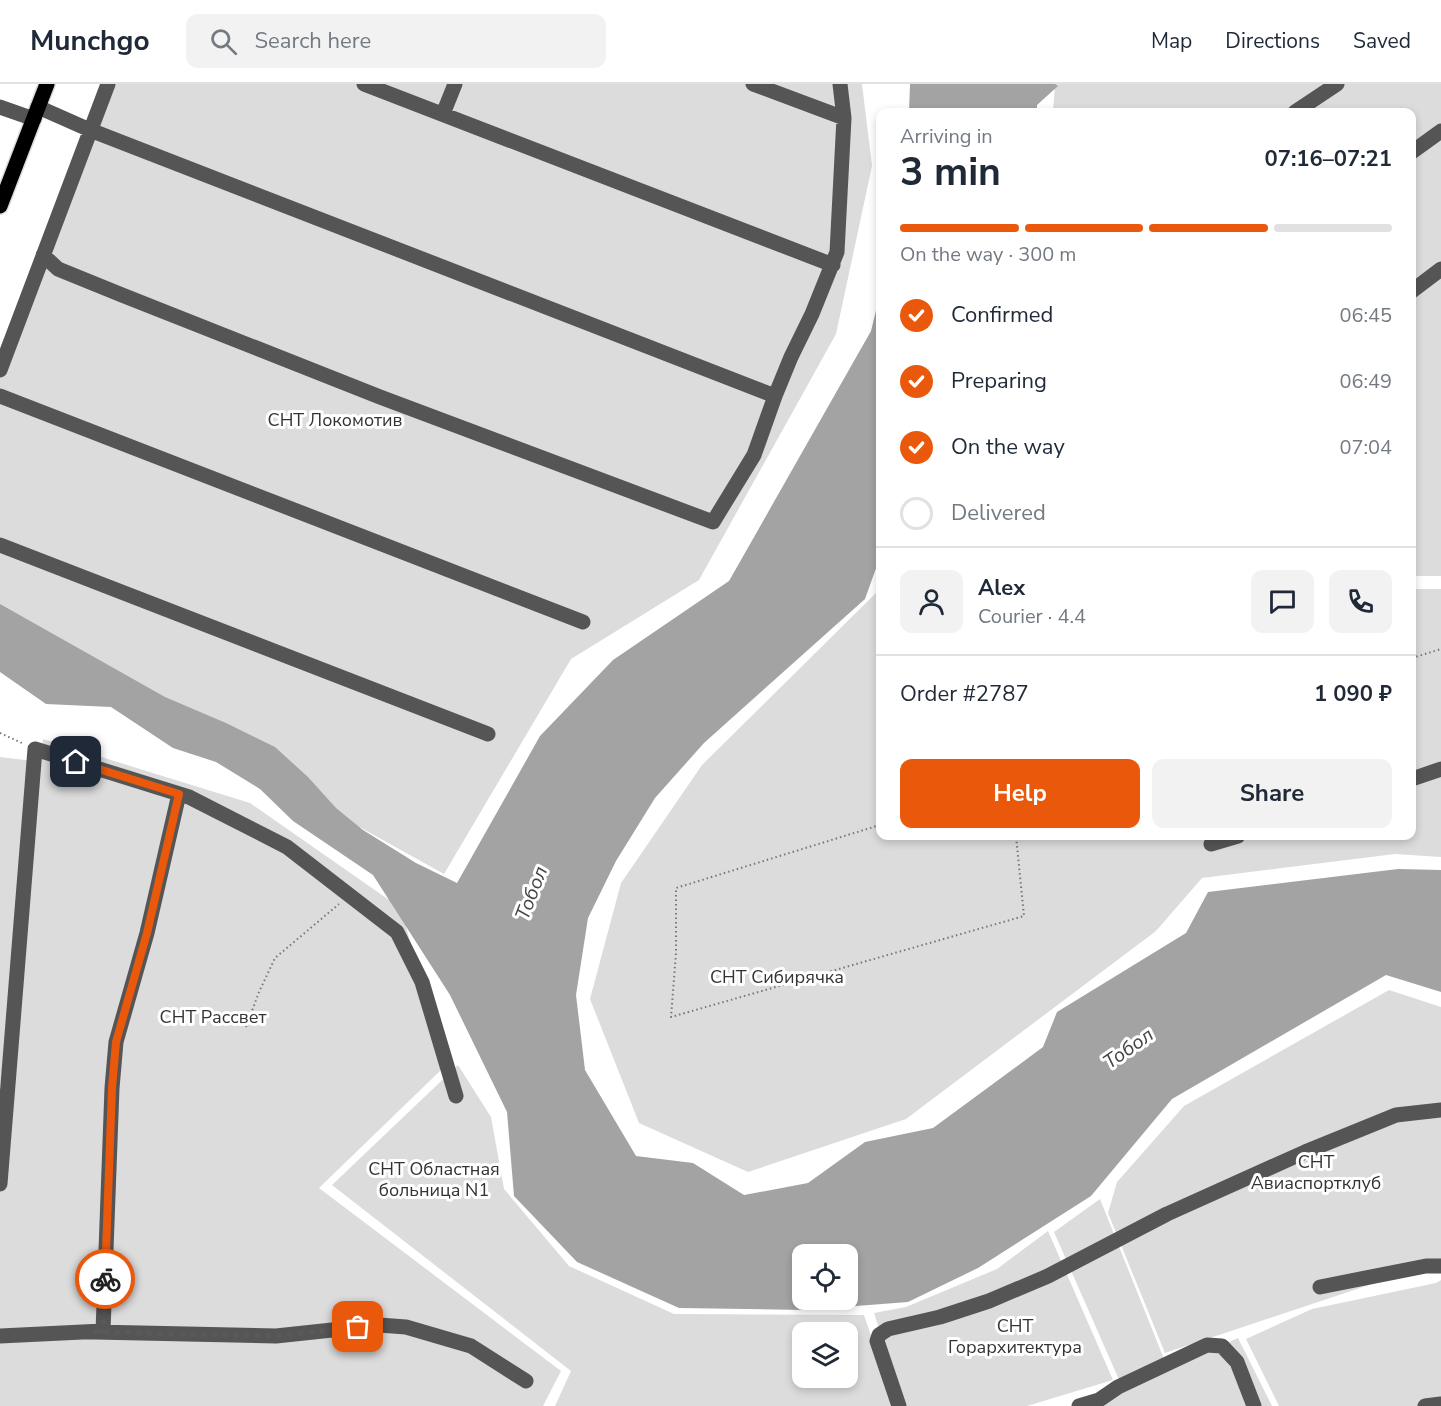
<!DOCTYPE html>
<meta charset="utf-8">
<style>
body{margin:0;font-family:"Nunito Sans",sans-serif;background:#f2f2f3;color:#1f2937;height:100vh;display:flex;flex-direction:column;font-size:22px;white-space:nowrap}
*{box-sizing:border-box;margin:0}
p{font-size:20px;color:#747a83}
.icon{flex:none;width:33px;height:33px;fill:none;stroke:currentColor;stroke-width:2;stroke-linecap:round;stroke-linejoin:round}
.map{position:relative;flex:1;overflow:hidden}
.details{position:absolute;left:876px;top:24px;width:540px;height:732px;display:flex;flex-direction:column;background:#fff;border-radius:12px;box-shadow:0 3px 9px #0003}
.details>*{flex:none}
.buttons{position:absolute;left:792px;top:1160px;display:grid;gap:12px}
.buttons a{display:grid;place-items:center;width:66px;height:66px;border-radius:12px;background:#fff;box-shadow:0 3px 9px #0003;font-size:30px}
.pin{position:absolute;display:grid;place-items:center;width:51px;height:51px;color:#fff;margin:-26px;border-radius:12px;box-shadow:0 3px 9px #0006}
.courier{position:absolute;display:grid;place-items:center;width:60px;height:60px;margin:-30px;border:4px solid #ea580c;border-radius:50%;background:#fff;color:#222;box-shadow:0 2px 8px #0007}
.headline em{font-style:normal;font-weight:700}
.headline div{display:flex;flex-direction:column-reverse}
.headline{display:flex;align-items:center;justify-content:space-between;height:102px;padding:0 24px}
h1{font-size:39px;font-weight:700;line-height:45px}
.bar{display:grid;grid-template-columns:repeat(4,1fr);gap:9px 6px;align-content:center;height:72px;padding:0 24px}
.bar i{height:8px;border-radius:4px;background:#e0e1e3}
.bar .selected{background:#ea580c}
.bar p{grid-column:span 4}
.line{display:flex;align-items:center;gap:15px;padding:0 24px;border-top:2px solid #e0e1e3}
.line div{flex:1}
.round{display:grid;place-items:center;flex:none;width:63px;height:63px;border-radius:12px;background:#f2f2f3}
ol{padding:0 24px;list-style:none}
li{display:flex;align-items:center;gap:18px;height:66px}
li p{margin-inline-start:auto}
li .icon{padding:6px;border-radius:50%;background:#ea580c;color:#fff;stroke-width:4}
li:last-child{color:#747a83}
li i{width:33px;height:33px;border:3px solid #e0e1e3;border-radius:50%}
.cta{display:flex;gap:12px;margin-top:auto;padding:12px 24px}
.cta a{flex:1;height:69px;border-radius:12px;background:#ea580c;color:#fff;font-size:24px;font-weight:700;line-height:69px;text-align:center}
.cta a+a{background:#f2f2f3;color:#1f2937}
header{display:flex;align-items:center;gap:36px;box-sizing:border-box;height:84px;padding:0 30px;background:#fff;border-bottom:2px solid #e0e1e3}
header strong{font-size:28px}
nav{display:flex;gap:33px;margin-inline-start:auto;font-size:21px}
.search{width:420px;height:54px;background:#f2f2f3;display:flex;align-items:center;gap:15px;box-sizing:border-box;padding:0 21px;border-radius:12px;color:#747a83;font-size:22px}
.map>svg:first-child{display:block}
</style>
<header>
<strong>Munchgo</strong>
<div class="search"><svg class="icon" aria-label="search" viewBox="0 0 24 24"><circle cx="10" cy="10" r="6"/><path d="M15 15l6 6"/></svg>Search here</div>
<nav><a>Map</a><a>Directions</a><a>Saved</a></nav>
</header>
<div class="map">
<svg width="1441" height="1322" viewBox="0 0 1441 1322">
<rect width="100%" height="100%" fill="#fff"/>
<!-- green -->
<path fill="#dcdcdc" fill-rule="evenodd" d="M104 0H862L872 82 836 250 699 496 571 575 444 790 87 592 0 523V264Z
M1055 0H1441V492H1412V28H1053Z
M880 505V752H1412V505H1441V773L1395 770 1202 794 1156 847 906 1035 748 1088 639 1039 590 915 621 799 702 681Z
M43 655 250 719 402 825 441 986 319 1104 561 1287 543 1322H0V1100Z
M0 673 33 677 0 1005Z
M1389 906 1441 923V1177L1165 1269 1108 1129 1117 1098 1184 1022Z
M458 981 491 1033 504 1105 569 1182 674 1230 864 1231 895 1322H555L571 1287 332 1101ZM802 1248H848V1293H802Z
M1100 1115 1168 1285 1238 1254 1272 1322H1078L1124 1307 1054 1148Z
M1048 1147 1113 1296 1027 1322H904L874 1229 906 1223 997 1185Z
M1441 1196V1322H1279L1246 1255 1312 1225 1436 1199Z"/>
<!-- water -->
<path fill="#a3a3a3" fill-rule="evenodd" d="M910 0H1055L1058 2 1037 21V28H909Z
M880 210V473L865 515 704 659 655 714 616 777 588 834 576 911 585 986 636 1072 693 1079 744 1111 808 1099 865 1058 933 1044 1043 963 1057 928 1186 849 1208 808 1398 785 1441 786V908L1386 891 1172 1015 1091 1112 978 1184 908 1218 804 1226 679 1224 577 1178 514 1112 507 1028 450 911 373 791 293 737 260 705 216 678 173 664 111 623 46 620 0 588V520L165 613 226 639 275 663 308 693 336 724 363 746 416 779 457 799 540 652 613 576 729 497 871 247ZM802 1170H848V1215H802Z"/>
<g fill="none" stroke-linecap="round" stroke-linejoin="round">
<defs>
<path id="major" d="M0 122 47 0"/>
</defs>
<!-- major casing -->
<use href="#major" stroke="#dbdbdb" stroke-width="18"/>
<!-- path -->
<path stroke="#777" stroke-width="2" stroke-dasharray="1.5 3" stroke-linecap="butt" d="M1412 574 1441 565
M0 649 22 659
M880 741 676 804V869L671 933 1024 832 1016 752
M246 943 259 908 275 874 339 820"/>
<!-- minor -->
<path stroke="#555" stroke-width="15" d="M364 0 833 181
M753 0 844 34
M0 23 34 35
M38 23 90 46 775 312
M1295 28 1337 0
M443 30 455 0
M1412 68 1441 47
M43 171 58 185 122 211 380 313 713 438 754 371 775 312 791 273 812 230 837 168 844 34 840 0
M1412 207 1441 185
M0 286 108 0
M0 312 583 538
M0 461 488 650
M1412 695 1441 685
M1211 760 1238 752
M0 1100 35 665 189 713 287 763 397 848 422 898 456 1012
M1320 1203 1426 1182H1441
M95 1248 276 1252 379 1241 406 1243 471 1262 526 1297
M0 1252 103 1247 112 1004 116 958 147 849 179 710
M899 1322 877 1257 879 1251 888 1245 940 1233 989 1217 1048 1192 1167 1130 1305 1068 1396 1031 1441 1026
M1079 1322 1099 1316 1118 1303 1207 1261 1222 1262 1237 1278 1254 1322
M1425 1322 1441 1320"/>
<!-- major -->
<use href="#major" stroke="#000" stroke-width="15"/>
</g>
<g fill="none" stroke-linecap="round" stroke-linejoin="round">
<!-- done -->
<path stroke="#595959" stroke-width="6" stroke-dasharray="0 10.8" d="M105 1195 103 1247 93 1248 276 1252 358 1243"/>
<!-- route -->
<path stroke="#ea580c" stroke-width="8" d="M76 678 179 710 147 849 116 958 112 1004 105 1195"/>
</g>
<g text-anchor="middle" stroke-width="6" stroke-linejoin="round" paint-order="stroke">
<!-- park labels -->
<g font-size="18" fill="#333" stroke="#fff">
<text x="335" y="342">СНТ Локомотив</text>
<text x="777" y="899">СНТ Сибирячка</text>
<text x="213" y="939">СНТ Рассвет</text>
<text x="1316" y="1084">СНТ<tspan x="1316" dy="21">Авиаспортклуб</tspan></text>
<text x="434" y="1091">СНТ Областная<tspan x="434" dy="21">больница N1</tspan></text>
<text x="1015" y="1248">СНТ<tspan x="1015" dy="21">Горархитектура</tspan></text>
</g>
<!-- water labels -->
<g font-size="20" font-style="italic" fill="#444" stroke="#fff">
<text transform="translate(531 809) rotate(-69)" y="7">Тобол</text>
<text transform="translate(1128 964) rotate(-35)" y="7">Тобол</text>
</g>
</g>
</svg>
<div class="buttons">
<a><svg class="icon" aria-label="locate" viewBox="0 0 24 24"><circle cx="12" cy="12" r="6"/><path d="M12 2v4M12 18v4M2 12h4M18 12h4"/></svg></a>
<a><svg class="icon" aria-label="layers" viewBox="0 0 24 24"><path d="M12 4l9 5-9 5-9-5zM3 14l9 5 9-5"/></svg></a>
</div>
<div class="pin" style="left:358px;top:1243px;background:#ea580c"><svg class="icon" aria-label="bag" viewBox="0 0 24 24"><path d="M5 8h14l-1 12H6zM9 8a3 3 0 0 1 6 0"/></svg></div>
<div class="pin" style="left:76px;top:678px;background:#1f2937"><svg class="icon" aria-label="home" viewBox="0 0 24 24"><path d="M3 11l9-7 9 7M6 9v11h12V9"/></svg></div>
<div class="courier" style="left:105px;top:1195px"><svg class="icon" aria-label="bike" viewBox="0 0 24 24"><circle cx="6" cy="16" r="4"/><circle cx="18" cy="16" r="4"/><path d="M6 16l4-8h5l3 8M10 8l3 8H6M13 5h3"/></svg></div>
<section class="details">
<div class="headline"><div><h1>3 min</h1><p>Arriving in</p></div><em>07:16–07:21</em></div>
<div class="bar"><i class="selected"></i><i class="selected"></i><i class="selected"></i><i></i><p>On the way · 300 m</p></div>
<ol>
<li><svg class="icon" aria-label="check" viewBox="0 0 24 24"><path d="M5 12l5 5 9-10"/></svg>Confirmed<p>06:45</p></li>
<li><svg class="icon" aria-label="check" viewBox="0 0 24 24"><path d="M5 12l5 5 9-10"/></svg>Preparing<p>06:49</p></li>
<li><svg class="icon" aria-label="check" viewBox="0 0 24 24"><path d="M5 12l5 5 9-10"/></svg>On the way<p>07:04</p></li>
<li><i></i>Delivered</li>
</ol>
<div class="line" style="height:108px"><a class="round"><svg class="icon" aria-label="person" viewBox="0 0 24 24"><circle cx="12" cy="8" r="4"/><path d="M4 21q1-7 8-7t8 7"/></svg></a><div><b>Alex</b><p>Courier · 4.4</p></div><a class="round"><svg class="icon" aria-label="chat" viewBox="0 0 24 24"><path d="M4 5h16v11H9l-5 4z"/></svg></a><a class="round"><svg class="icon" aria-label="phone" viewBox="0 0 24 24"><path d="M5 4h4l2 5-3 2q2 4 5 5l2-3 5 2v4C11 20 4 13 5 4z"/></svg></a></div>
<div class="line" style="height:78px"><div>Order #2787</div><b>1 090 ₽</b></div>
<div class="cta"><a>Help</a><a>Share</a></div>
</section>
</div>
